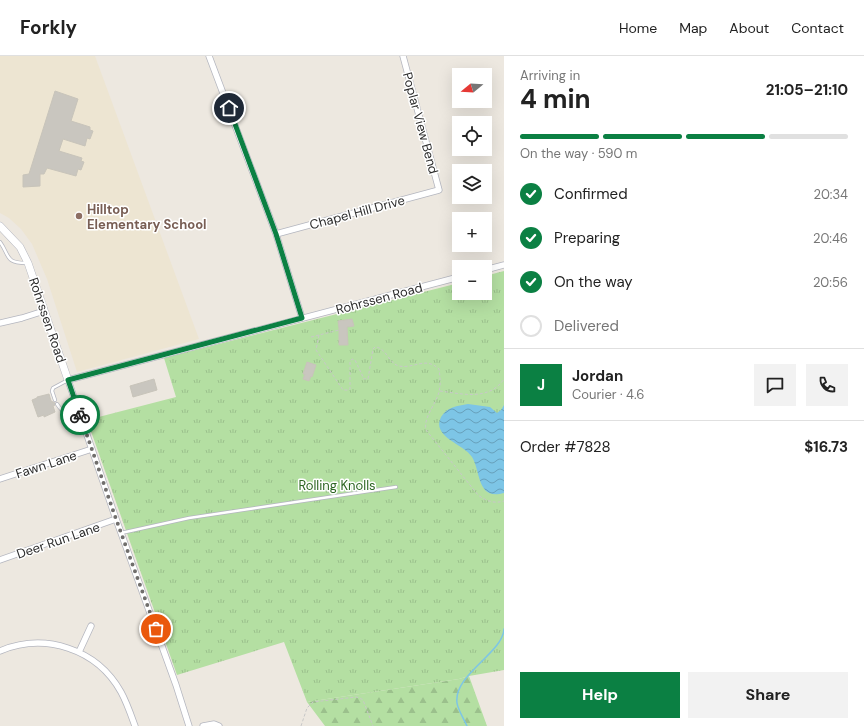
<!DOCTYPE html>
<meta charset="utf-8">
<style>
body{margin:0;font-family:"DM Sans",sans-serif;background:#f2f2f2;color:#222;height:100vh;display:flex;flex-direction:column;font-size:15px;white-space:nowrap}
*{box-sizing:border-box;margin:0}
p{font-size:13px;color:#767676}
.icon{flex:none;width:22px;height:22px;fill:none;stroke:currentColor;stroke-width:2;stroke-linecap:round;stroke-linejoin:round}
.map{position:relative;flex:1;overflow:hidden}
.sheet{display:flex;flex-direction:column;background:#fff;width:360px}
.sheet>*{flex:none}
.needle{width:26px;rotate:252deg}
.controls{position:absolute;left:452px;top:12px;display:grid;gap:8px}
.controls a{display:grid;place-items:center;width:40px;height:40px;border-radius:0px;background:#fff;box-shadow:0 4px 16px #0002;font-size:20px}
.pin{position:absolute;display:grid;place-items:center;width:34px;height:34px;color:#fff;margin:-17px;border:2px solid #fff;border-radius:50%;box-shadow:0 1px 4px #0007}
.courier{position:absolute;display:grid;place-items:center;width:40px;height:40px;margin:-20px;border:3px solid #0b8043;border-radius:50%;background:#fff;color:#222;box-shadow:0 1px 5px #0007}
.headline em{font-style:normal;font-weight:700}
.headline div{display:flex;flex-direction:column-reverse}
.headline{display:flex;align-items:center;justify-content:space-between;height:68px;padding:0 16px}
h1{font-size:26px;font-weight:700;line-height:30px}
.bar{display:grid;grid-template-columns:repeat(4,1fr);gap:6px 4px;align-content:center;height:48px;padding:0 16px}
.bar i{height:5px;border-radius:3px;background:#e0e0e0}
.bar .selected{background:#0b8043}
.bar p{grid-column:span 4}
.line{display:flex;align-items:center;gap:10px;padding:0 16px;border-top:1px solid #e0e0e0}
.line div{flex:1}
.round{display:grid;place-items:center;flex:none;width:42px;height:42px;border-radius:0px;background:#f2f2f2}
ol{padding:0 16px;list-style:none}
li{display:flex;align-items:center;gap:12px;height:44px}
li p{margin-inline-start:auto}
li .icon{padding:4px;border-radius:50%;background:#0b8043;color:#fff;stroke-width:4}
li:last-child{color:#767676}
li i{width:22px;height:22px;border:2px solid #e0e0e0;border-radius:50%}
.primary-button{display:flex;gap:8px;margin-top:auto;padding:8px 16px}
.primary-button a{flex:1;height:46px;border-radius:0px;background:#0b8043;color:#fff;font-size:16px;font-weight:700;line-height:46px;text-align:center}
.primary-button a+a{background:#f2f2f2;color:#222}
header{display:flex;align-items:center;gap:24px;box-sizing:border-box;height:56px;padding:0 20px;background:#fff;border-bottom:1px solid #e0e0e0}
header strong{font-size:19px}
nav{display:flex;gap:22px;margin-inline-start:auto;font-size:14px}
main{display:flex;flex:1;min-height:0}
.map>svg:first-child{display:block}
</style>
<header>
<strong>Forkly</strong>
<nav><a>Home</a><a>Map</a><a>About</a><a>Contact</a></nav>
</header>
<main>
<div class="map">
<svg width="504" height="670" viewBox="0 0 504 670">
<defs>
<pattern id="forest-firs" width="22" height="20" patternUnits="userSpaceOnUse"><rect width="22" height="20" fill="#b4dfa2"/><path d="M5 1l3.5 6h-7zM16 11l3.5 6h-7z" fill="#9bc08c"/></pattern>
<pattern id="park-tufts" width="24" height="20" patternUnits="userSpaceOnUse"><rect width="24" height="20" fill="#b4dfa2"/><path d="M3 7l-1-3M5 7V3M7 7l1-3M15 17l-1-3M17 17v-4M19 17l1-3" fill="none" stroke="#9bc08c"/></pattern>
<pattern id="water-waves" width="16" height="10" patternUnits="userSpaceOnUse"><rect width="16" height="10" fill="#7dc5e6"/><path d="M0 5q4-4 8 0t8 0" fill="none" stroke="#67a0bb"/></pattern>
</defs>
<rect width="100%" height="100%" fill="#ede8e0"/>
<!-- education -->
<path fill="#ede5d2" d="M0 0H95L199 283 77 316 47 223 32 188 21 173 9 162 0 157Z"/>
<!-- forest -->
<path fill="url(#forest-firs)" d="M469 620 487 670H325L307 646 459 623Z"/>
<!-- park -->
<path fill="url(#park-tufts)" d="M504 215V614L469 620 459 623 307 646 284 586 177 619 87 364 176 341 164 302 459 227V237H485V220Z"/>
<!-- water -->
<path fill="url(#water-waves)" d="M468 348 490 351 497 357 501 354 504 349V437C477 445 481 416 472 401 464 388 431 381 441 361 447 351 457 350 468 348Z"/>
<g fill="none" stroke-linecap="round" stroke-linejoin="round">
<!-- stream -->
<path stroke="#7dc5e6" stroke-width="1.5" d="M467 670C464 663 458 654 457 647 453 619 503 597 504 573"/>
</g>
<!-- building -->
<path fill="#c9c6bf" stroke="#c8c4ba" d="M55 35 78 43 71 65 90 71V74L93 75 90 83 87 82 85 90 63 83 59 95 82 102 81 105 84 106 81 114 78 113 76 120 47 112 44 118H40V130L23 131V119L29 118Z
M352 263 354 270 347 271 348 289H339V272L338 265Z
M307 306 316 309 312 321 311 320 309 325 303 323 305 318H303Z
M154 323 157 334 133 341 130 330Z
M49 338 51 345 55 347V349L53 350 55 356 44 361V359L38 361 32 344 37 342V341Z"/>
<g fill="none" stroke-linecap="round" stroke-linejoin="round">
<defs>
<path id="service" d="M0 186C10 200 5 207 26 207
M55 344 52 335 53 332 68 324
M57 348C64 359 66 356 78 353
M121 477 189 462 396 431"/>
<path id="minor" d="M209 0 276 178 302 262
M276 178 439 134 403 0
M485 214 504 209
M0 267 22 262 44 255
M0 423 92 393
M0 504 116 463
M0 595C45 576 97 593 121 636 127 647 131 659 135 670
M79 596 91 570
M189 670 176 629 116 463 68 324 459 221
M203 670 214 668 219 670"/>
<path id="tertiary" d="M0 170 20 191 28 207 68 324"/>
</defs>
<!-- service casing -->
<use href="#service" stroke="#b4b6bf" stroke-width="4"/>
<!-- minor casing -->
<use href="#minor" stroke="#b4b6bf" stroke-width="7"/>
<!-- tertiary casing -->
<use href="#tertiary" stroke="#b4b6bf" stroke-width="8"/>
<!-- path -->
<path stroke="#c8c8c8" stroke-width="1" stroke-dasharray="3 2" stroke-linecap="butt" d="M319 279 316 294 343 334H349L350 333V306L352 303 355 304 364 323H368L373 293 375 291C386 291 389 308 399 310 415 313 425 300 439 313 440 320 441 328 439 336 436 348 423 362 426 374L478 439C486 445 494 448 504 445
M311 281 339 274
M440 335C463 338 489 345 504 323
M301 670 307 652 313 646 356 641 360 642 363 644 373 670"/>
<!-- service -->
<use href="#service" stroke="#fff" stroke-width="2.5"/>
<!-- minor -->
<use href="#minor" stroke="#fff" stroke-width="5.5"/>
<!-- tertiary -->
<use href="#tertiary" stroke="#fff" stroke-width="7"/>
</g>
<g fill="none" stroke-linecap="round" stroke-linejoin="round">
<!-- done -->
<path stroke="#706e6c" stroke-width="4" stroke-dasharray="0 7.2" d="M80 359 116 463 156 573"/>
<!-- route -->
<path stroke="#0b8043" stroke-width="5" d="M80 359 68 324 302 262 276 178 229 52"/>
</g>
<!-- markers -->
<circle fill="#8d6e63" stroke="#fff" stroke-width="1.5" cx="79" cy="160" r="4"/>
<g text-anchor="middle" stroke-width="3" stroke-linejoin="round" paint-order="stroke">
<!-- street labels -->
<g font-size="13" fill="#2d2d2d" stroke="#fff">
<text transform="translate(421 67) rotate(75)" y="5">Poplar View Bend</text>
<text transform="translate(357 156) rotate(-15)" y="5">Chapel Hill Drive</text>
<text transform="translate(379 242) rotate(-15)" y="5">Rohrssen Road</text>
<text transform="translate(48 264) rotate(71)" y="5">Rohrssen Road</text>
<text transform="translate(46 408) rotate(-18)" y="5">Fawn Lane</text>
<text transform="translate(58 484) rotate(-19)" y="5">Deer Run Lane</text>
</g>
<!-- education labels -->
<g font-size="13" font-weight="bold" fill="#785e54" stroke="#fff" text-anchor="start">
<text x="87" y="158">Hilltop<tspan x="87" dy="15">Elementary School</tspan></text>
</g>
<!-- park labels -->
<g font-size="13" fill="#2c6521" stroke="#fff">
<text x="337" y="434">Rolling Knolls</text>
</g>
</g>
</svg>
<div class="controls">
<a><svg class="needle" viewBox="-14 -14 28 28"><path d="M0-13l5 13h-10z" fill="#e53935"/><path d="M0 13l5-13h-10z" fill="#767676"/></svg></a>
<a><svg class="icon" aria-label="locate" viewBox="0 0 24 24"><circle cx="12" cy="12" r="6"/><path d="M12 2v4M12 18v4M2 12h4M18 12h4"/></svg></a>
<a><svg class="icon" aria-label="layers" viewBox="0 0 24 24"><path d="M12 4l9 5-9 5-9-5zM3 14l9 5 9-5"/></svg></a>
<a>+</a>
<a>−</a>
</div>
<div class="pin" style="left:156px;top:573px;background:#ea580c"><svg class="icon" aria-label="bag" viewBox="0 0 24 24"><path d="M5 8h14l-1 12H6zM9 8a3 3 0 0 1 6 0"/></svg></div>
<div class="pin" style="left:229px;top:52px;background:#1f2937"><svg class="icon" aria-label="home" viewBox="0 0 24 24"><path d="M3 11l9-7 9 7M6 9v11h12V9"/></svg></div>
<div class="courier" style="left:80px;top:359px"><svg class="icon" aria-label="bike" viewBox="0 0 24 24"><circle cx="6" cy="16" r="4"/><circle cx="18" cy="16" r="4"/><path d="M6 16l4-8h5l3 8M10 8l3 8H6M13 5h3"/></svg></div>
</div>
<section class="sheet">
<div class="headline"><div><h1>4 min</h1><p>Arriving in</p></div><em>21:05–21:10</em></div>
<div class="bar"><i class="selected"></i><i class="selected"></i><i class="selected"></i><i></i><p>On the way · 590 m</p></div>
<ol>
<li><svg class="icon" aria-label="check" viewBox="0 0 24 24"><path d="M5 12l5 5 9-10"/></svg>Confirmed<p>20:34</p></li>
<li><svg class="icon" aria-label="check" viewBox="0 0 24 24"><path d="M5 12l5 5 9-10"/></svg>Preparing<p>20:46</p></li>
<li><svg class="icon" aria-label="check" viewBox="0 0 24 24"><path d="M5 12l5 5 9-10"/></svg>On the way<p>20:56</p></li>
<li><i></i>Delivered</li>
</ol>
<div class="line" style="height:72px"><b class="round" style="background:#0b8043;color:#fff">J</b><div><b>Jordan</b><p>Courier · 4.6</p></div><a class="round"><svg class="icon" aria-label="chat" viewBox="0 0 24 24"><path d="M4 5h16v11H9l-5 4z"/></svg></a><a class="round"><svg class="icon" aria-label="phone" viewBox="0 0 24 24"><path d="M5 4h4l2 5-3 2q2 4 5 5l2-3 5 2v4C11 20 4 13 5 4z"/></svg></a></div>
<div class="line" style="height:52px"><div>Order #7828</div><b>$16.73</b></div>
<div class="primary-button"><a>Help</a><a>Share</a></div>
</section>
</main>
